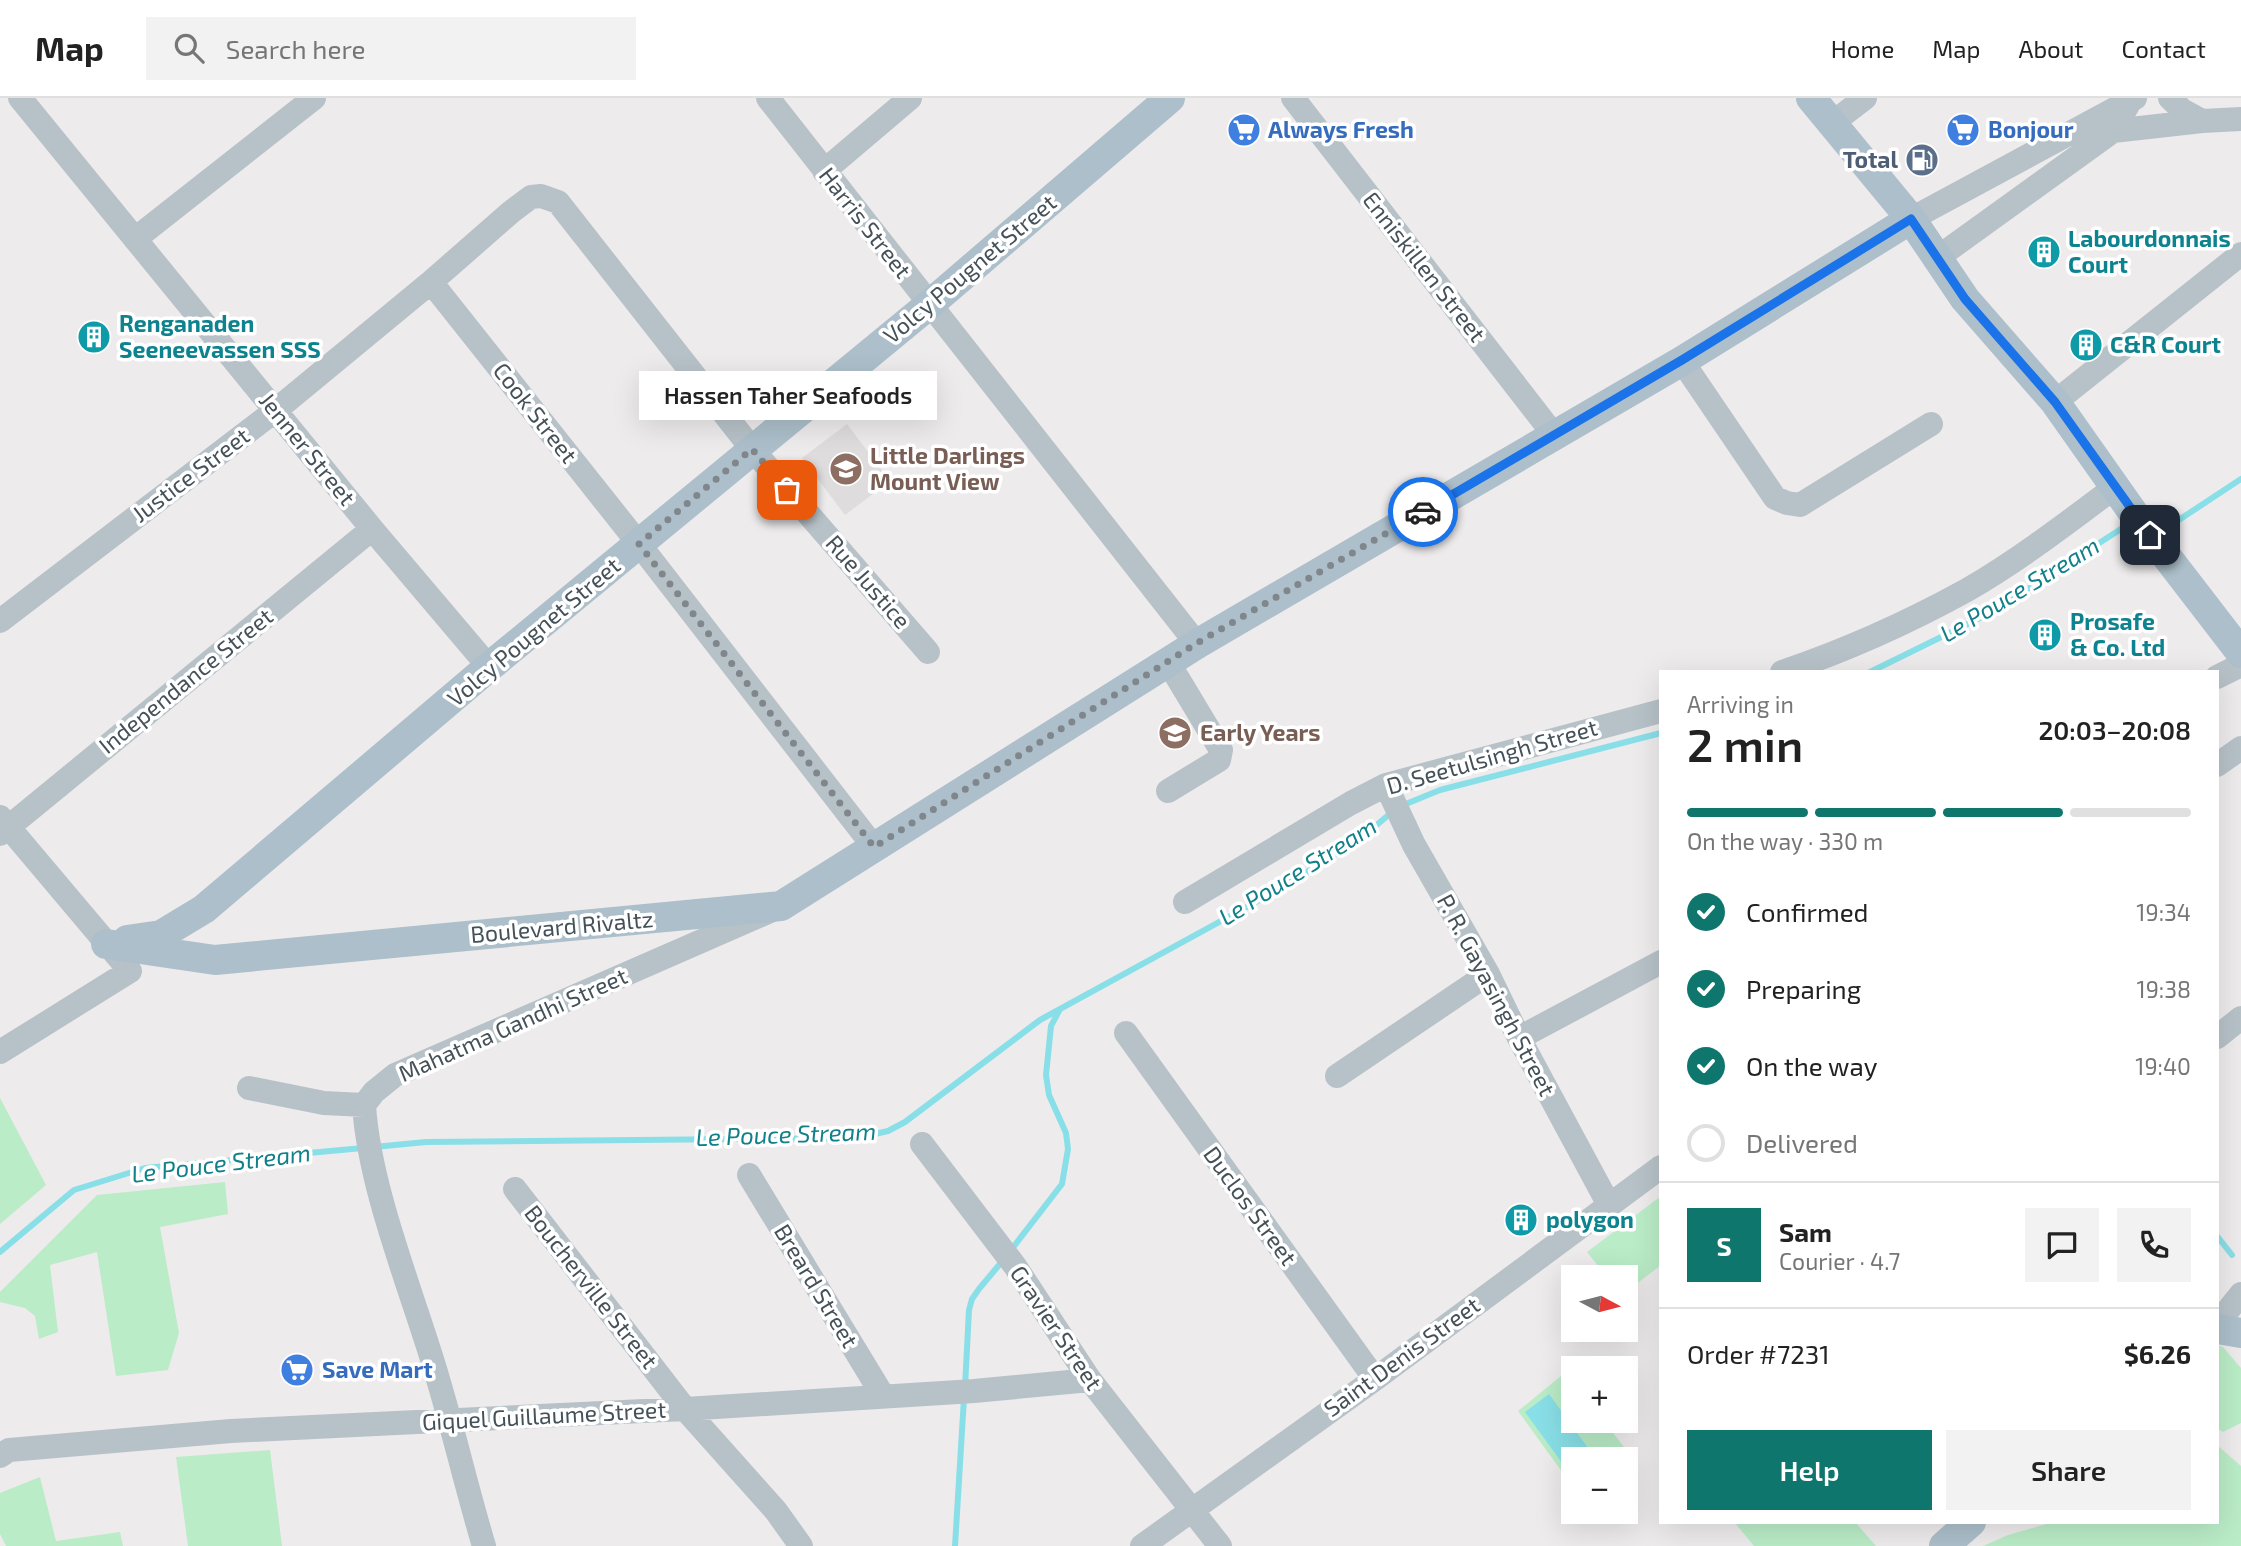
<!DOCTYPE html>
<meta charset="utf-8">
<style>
body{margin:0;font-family:"Exo 2",sans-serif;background:#f2f2f2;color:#222;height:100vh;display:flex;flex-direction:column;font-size:26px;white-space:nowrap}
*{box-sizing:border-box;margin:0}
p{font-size:23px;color:#767676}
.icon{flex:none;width:38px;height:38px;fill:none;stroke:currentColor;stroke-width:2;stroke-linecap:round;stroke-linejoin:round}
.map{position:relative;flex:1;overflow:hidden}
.sheet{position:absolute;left:1659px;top:572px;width:560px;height:854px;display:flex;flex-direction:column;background:#fff;border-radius:0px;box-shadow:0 7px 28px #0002}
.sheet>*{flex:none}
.needle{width:46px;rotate:97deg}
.controls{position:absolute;left:1561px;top:1167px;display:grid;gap:14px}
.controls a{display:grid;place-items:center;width:77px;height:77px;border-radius:0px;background:#fff;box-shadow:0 7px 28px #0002;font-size:35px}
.pin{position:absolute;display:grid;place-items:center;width:60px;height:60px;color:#fff;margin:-30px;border-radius:14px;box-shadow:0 4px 10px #0006}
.courier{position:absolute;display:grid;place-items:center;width:70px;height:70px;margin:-35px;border:5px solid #1a73e8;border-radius:50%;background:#fff;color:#222;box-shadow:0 2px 9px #0007}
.bubble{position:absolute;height:49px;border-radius:0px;background:#fff;box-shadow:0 7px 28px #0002;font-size:23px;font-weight:600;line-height:49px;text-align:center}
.headline em{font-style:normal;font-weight:600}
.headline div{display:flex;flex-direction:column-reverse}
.headline{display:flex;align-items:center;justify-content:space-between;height:119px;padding:0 28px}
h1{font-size:46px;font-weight:600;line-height:52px}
.bar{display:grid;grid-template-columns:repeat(4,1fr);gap:10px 7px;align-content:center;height:84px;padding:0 28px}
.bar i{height:9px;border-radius:5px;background:#e0e0e0}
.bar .current{background:#0f766e}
.bar p{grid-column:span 4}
.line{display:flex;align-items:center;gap:18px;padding:0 28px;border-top:2px solid #e0e0e0}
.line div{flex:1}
.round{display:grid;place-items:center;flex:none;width:74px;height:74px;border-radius:0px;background:#f2f2f2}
ol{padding:0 28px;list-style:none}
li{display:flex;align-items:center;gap:21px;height:77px}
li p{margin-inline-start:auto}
li .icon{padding:7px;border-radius:50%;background:#0f766e;color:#fff;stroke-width:4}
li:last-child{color:#767676}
li i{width:38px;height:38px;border:4px solid #e0e0e0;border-radius:50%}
.primary-button{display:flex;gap:14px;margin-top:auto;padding:14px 28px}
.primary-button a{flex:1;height:80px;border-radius:0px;background:#0f766e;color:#fff;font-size:28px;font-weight:600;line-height:80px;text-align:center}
.primary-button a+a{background:#f2f2f2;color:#222}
header{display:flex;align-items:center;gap:42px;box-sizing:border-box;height:98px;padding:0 35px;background:#fff;border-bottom:2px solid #e0e0e0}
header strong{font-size:33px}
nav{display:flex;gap:38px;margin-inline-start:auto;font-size:24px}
.search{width:490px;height:63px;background:#f2f2f2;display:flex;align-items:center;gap:18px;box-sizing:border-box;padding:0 24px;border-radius:0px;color:#767676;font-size:26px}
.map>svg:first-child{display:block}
</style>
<header>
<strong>Map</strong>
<div class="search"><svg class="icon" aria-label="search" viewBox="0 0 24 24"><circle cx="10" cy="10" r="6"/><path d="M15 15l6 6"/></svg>Search here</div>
<nav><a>Home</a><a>Map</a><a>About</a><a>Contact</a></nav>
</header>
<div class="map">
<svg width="2241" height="1448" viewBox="0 0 2241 1448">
<rect width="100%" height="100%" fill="#eeebec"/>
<!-- education -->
<path fill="#dfdcdd" d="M847 326 890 383 845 417 802 360Z"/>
<!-- green -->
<path fill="#baecc7" d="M0 1000 46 1087 0 1126Z
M225 1084 228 1116 160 1129 179 1235 168 1272 116 1278 97 1154 50 1167 58 1234 39 1241 35 1218 25 1210 0 1204V1194L97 1097Z
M1661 1098V1167L1626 1194V1180L1607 1179 1587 1154Z
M2217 1247 2223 1249 2241 1270V1325L2223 1334 2217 1330Z
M1566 1274 1573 1283V1323H1604L1636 1365 1626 1372V1362H1573V1389L1518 1313Z
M2217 1347 2241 1368V1448H1983L2008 1437 2050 1425 2217 1424Z
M270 1352 282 1448H188L176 1359Z
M40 1379 56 1443 120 1434 123 1448H6L0 1436V1395Z
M1735 1425H1856L1876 1448H1754Z"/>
<!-- water -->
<path fill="#89dfe7" d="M1549 1296 1596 1361 1573 1362V1380L1525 1314Z"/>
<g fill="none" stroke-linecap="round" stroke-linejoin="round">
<!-- stream -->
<path stroke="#89dfe7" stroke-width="6" d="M2159 435 2241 381
M1870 574 1992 514 2121 431 2134 432
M1401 708 1440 692 1661 635
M374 1049 426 1044 857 1040 888 1033 905 1024 1040 922 1274 794 1359 742 1392 714
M2217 1138 2232 1157
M1011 1152 1062 1086 1068 1051 1066 1035 1049 997 1046 977 1051 928 1060 911
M0 1154 74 1092 145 1070 363 1050
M965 1289 969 1212 972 1201 979 1191 1004 1161
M955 1448 964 1300"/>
<!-- minor -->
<path stroke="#b7c2c8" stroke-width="24" d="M20 0 372 431 489 569
M768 0 1197 546
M1293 0 1554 337
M2170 0 2182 12 2202 23
M1831 26 1865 0
M2113 33 2202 23 2241 21
M824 73 910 0
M1911 121 2135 0
M135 141 314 0
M1937 160 2113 33 2129 5
M431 184 639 446 874 749
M1682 263 1775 400 1787 405 1800 407 1931 326
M2055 304 2241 156
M0 523 276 312 431 184 511 114 531 99 541 98 558 104 752 351 928 554
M1168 564 1221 652 1219 662 1168 693
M1782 574C1844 553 1909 524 1967 492 2019 462 2067 425 2115 389
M2217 579 2241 567
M2217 667 2241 650
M1386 687 1414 747 1488 876 1519 940 1609 1107
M0 719 130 873 0 954
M0 736 372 431
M1185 804 1351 705 1386 687 1661 613
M1126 935 1375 1281
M2217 939 2241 920
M1519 940 1661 864
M1337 978 1488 876
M249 990 324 1005 364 1007
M922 1046 1015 1168 1090 1282 1220 1448
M749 1077 883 1298
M515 1091 685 1311 776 1413 801 1448
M2217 1226 2241 1196
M0 1358 9 1352 231 1333 685 1311 974 1293 1090 1282
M484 1448C465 1385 451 1321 431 1258 407 1181 369 1086 364 1007L374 994 395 977 768 814
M1142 1448 1375 1281 1661 1069"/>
<!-- major -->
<path stroke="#acbfca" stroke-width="30" d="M1811 0 1911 121 1965 201 2055 304 2134 416 2241 555
M127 842 161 837 204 811 489 569 930 206 1170 0
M106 846 215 862 781 808 1197 546 1682 263 1911 121
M2217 1231 2241 1235
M1944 1448 1971 1424"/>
</g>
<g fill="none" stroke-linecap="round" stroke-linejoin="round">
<!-- done -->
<path stroke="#80878c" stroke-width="7" stroke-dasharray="0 12.6" d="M787 392 752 351 639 446 874 749 1197 545 1423 414"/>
<!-- route -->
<path stroke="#1a73e8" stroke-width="9" d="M1423 414 1682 262 1911 121 1965 201 2055 304 2150 437"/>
</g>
<!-- icons -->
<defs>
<symbol id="supermarket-disc" viewBox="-11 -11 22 22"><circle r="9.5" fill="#3f7fe0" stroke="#fff"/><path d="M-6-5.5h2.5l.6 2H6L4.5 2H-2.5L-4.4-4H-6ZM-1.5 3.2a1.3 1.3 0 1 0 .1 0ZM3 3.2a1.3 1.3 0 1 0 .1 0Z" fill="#fff"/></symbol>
<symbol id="fuel-disc" viewBox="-11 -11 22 22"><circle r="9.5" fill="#5c6f8a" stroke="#fff"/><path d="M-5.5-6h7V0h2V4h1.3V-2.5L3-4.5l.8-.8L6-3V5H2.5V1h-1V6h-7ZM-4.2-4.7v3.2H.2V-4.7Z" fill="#fff"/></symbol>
<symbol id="building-disc" viewBox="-11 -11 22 22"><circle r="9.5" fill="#0f9aa8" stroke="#fff"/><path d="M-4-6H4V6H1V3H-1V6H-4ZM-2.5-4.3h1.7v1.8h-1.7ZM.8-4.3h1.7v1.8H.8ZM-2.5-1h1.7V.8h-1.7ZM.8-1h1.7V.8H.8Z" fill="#fff"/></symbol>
<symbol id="school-disc" viewBox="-11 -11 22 22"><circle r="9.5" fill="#8d6e63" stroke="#fff"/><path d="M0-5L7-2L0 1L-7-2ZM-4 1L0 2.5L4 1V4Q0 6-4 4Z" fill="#fff"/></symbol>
</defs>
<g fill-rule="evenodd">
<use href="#supermarket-disc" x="1225" y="13" width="38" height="38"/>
<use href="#supermarket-disc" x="1944" y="13" width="38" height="38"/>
<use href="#fuel-disc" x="1903" y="43" width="38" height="38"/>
<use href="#building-disc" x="2025" y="135" width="38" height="38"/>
<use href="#building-disc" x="75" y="220" width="38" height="38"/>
<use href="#building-disc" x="2067" y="228" width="38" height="38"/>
<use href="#school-disc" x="827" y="352" width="38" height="38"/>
<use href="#building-disc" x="2026" y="518" width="38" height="38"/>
<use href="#school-disc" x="1156" y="616" width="38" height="38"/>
<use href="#building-disc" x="1502" y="1103" width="38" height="38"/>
<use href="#supermarket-disc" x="278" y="1253" width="38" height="38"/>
</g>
<g text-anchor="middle" stroke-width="7" stroke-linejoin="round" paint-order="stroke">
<!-- shop labels -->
<g font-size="23" font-weight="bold" fill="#366cbe" stroke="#fff" text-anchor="start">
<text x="1268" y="40">Always Fresh</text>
<text x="1988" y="40">Bonjour</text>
<text x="322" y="1280">Save Mart</text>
</g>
<!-- service labels -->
<g font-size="23" font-weight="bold" fill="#4e5e75" stroke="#fff" text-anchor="end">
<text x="1898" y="70">Total</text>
</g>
<!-- street labels -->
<g font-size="23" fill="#455158" stroke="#fff">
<text transform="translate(865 125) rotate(52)" y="8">Harris Street</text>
<text transform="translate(1424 169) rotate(52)" y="8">Enniskillen Street</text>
<text transform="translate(970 171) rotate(-40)" y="8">Volcy Pougnet Street</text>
<text transform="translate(535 315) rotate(52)" y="8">Cook Street</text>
<text transform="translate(307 351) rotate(51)" y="8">Jenner Street</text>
<text transform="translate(191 377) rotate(-37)" y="8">Justice Street</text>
<text transform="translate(868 484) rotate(49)" y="8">Rue Justice</text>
<text transform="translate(534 534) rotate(-40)" y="8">Volcy Pougnet Street</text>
<text transform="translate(186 583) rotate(-39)" y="8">Independance Street</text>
<text transform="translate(1492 659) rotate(-16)" y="8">D. Seetulsingh Street</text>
<text transform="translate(562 829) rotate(-5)" y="8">Boulevard Rivaltz</text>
<text transform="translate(1496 897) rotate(62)" y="8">P. R. Gayasingh Street</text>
<text transform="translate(513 927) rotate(-24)" y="8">Mahatma Gandhi Street</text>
<text transform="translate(1250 1108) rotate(54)" y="8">Duclos Street</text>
<text transform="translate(816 1188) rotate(59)" y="8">Breard Street</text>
<text transform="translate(591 1189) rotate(52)" y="8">Boucherville Street</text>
<text transform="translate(1056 1230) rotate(56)" y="8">Gravier Street</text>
<text transform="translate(1402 1259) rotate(-36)" y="8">Saint Denis Street</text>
<text transform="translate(544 1318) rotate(-3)" y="8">Giquel Guillaume Street</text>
</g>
<!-- culture labels -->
<g font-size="23" font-weight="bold" fill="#0d838f" stroke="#fff" text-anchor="start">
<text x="2068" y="149">Labourdonnais<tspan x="2068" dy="26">Court</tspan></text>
<text x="119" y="234">Renganaden<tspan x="119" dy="26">Seeneevassen SSS</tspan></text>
<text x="2110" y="255">C&amp;R Court</text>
<text x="2070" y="532">Prosafe<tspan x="2070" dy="26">&amp; Co. Ltd</tspan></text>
<text x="1546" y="1130">polygon</text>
</g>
<!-- education labels -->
<g font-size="23" font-weight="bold" fill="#785e54" stroke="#fff" text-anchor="start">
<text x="870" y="366">Little Darlings<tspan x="870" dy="26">Mount View</tspan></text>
<text x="1200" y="643">Early Years</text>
</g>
<!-- water labels -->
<g font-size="24" font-style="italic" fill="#128089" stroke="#fff">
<text transform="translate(2020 492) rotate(-31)" y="8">Le Pouce Stream</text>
<text transform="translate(1298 774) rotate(-32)" y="8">Le Pouce Stream</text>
<text transform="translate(786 1037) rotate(-2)" y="8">Le Pouce Stream</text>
<text transform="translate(221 1066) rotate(-7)" y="8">Le Pouce Stream</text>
</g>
</g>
</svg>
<div class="controls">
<a><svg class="needle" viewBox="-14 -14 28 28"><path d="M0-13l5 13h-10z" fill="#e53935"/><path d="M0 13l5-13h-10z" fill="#767676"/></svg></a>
<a>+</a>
<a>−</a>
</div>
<div class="pin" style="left:787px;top:392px;background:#ea580c"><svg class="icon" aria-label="bag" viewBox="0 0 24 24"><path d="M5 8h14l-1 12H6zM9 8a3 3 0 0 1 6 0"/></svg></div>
<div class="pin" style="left:2150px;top:437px;background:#1f2937"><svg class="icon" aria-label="home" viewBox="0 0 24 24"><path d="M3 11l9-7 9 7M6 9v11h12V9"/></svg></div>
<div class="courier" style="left:1423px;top:414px"><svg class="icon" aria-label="car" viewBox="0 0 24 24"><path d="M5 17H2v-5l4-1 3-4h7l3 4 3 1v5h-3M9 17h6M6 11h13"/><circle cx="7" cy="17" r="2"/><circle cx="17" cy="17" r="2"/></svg></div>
<div class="bubble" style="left:639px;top:273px;width:298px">Hassen Taher Seafoods</div>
<section class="sheet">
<div class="headline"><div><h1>2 min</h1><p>Arriving in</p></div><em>20:03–20:08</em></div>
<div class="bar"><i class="current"></i><i class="current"></i><i class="current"></i><i></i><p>On the way · 330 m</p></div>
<ol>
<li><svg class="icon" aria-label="check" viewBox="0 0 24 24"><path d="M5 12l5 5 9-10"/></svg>Confirmed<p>19:34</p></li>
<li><svg class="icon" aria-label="check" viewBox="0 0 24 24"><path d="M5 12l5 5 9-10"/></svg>Preparing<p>19:38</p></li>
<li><svg class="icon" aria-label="check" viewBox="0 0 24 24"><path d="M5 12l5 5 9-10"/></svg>On the way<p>19:40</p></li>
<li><i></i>Delivered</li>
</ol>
<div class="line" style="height:126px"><b class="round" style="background:#0f766e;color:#fff">S</b><div><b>Sam</b><p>Courier · 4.7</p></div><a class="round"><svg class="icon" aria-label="chat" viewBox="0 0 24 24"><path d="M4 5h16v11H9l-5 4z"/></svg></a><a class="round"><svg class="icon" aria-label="phone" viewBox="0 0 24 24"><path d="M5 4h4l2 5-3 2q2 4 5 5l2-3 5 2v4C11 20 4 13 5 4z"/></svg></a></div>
<div class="line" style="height:91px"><div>Order #7231</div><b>$6.26</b></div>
<div class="primary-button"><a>Help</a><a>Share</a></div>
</section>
</div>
